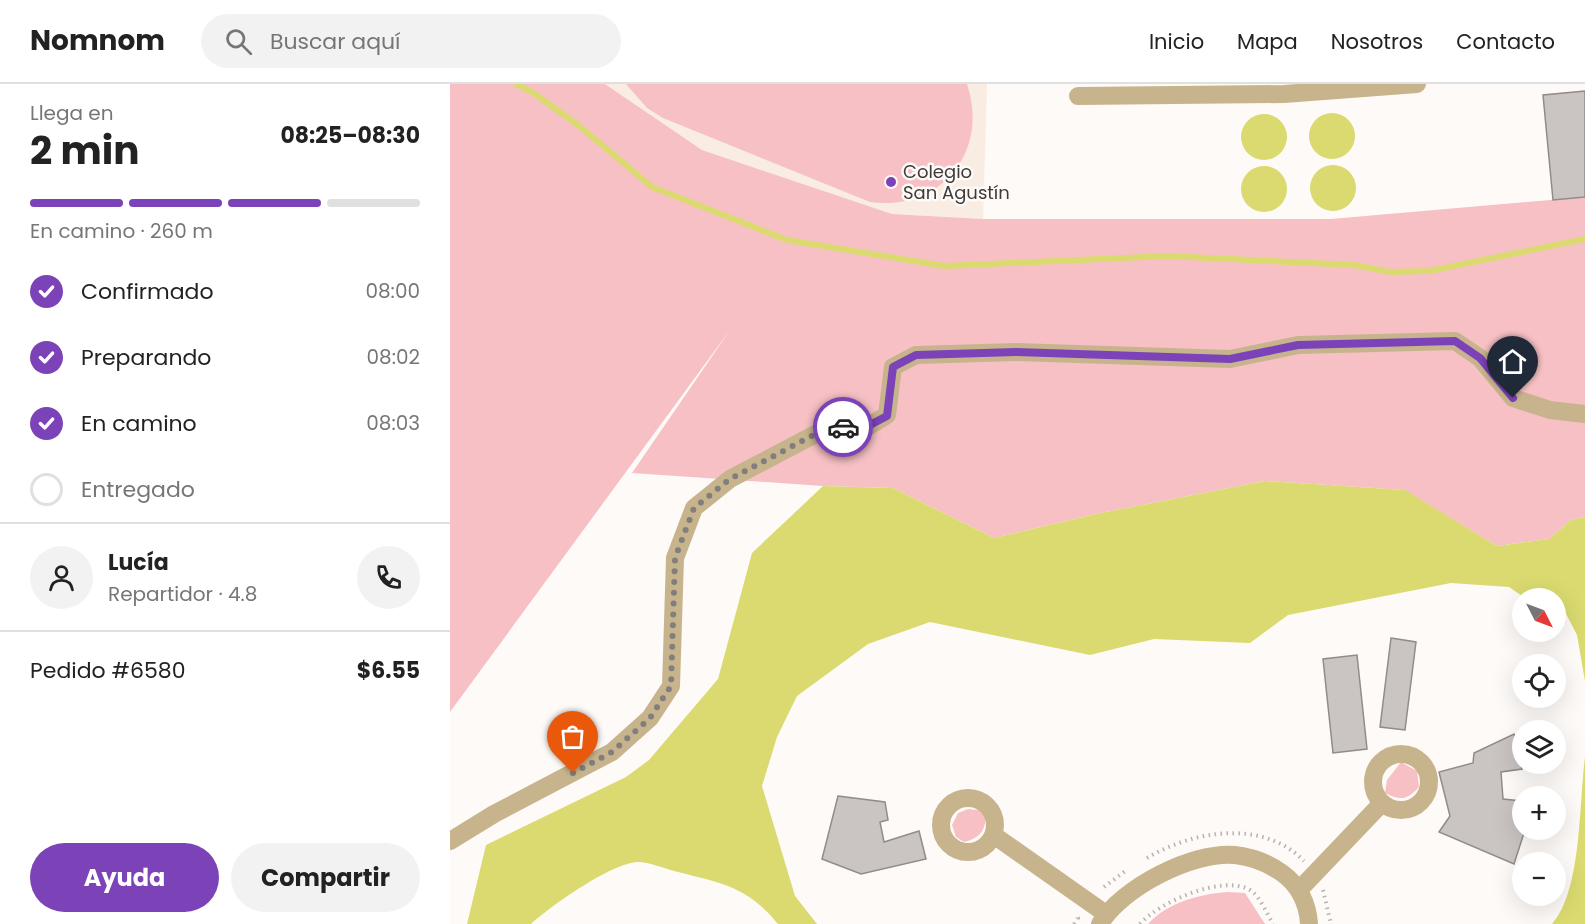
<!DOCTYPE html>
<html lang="es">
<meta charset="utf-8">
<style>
body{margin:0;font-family:Poppins,sans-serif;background:#f2f2f2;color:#222;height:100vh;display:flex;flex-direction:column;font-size:22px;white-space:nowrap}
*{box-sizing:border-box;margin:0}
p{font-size:20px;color:#767676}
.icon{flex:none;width:33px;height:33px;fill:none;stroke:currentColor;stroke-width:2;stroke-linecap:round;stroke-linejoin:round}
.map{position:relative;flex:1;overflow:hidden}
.side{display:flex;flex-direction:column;background:#fff;width:450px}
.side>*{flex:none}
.needle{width:39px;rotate:132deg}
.controls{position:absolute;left:1062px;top:504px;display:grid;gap:12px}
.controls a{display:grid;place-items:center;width:54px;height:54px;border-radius:50%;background:#fff;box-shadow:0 6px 24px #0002;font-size:30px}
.pin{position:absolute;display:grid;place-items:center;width:51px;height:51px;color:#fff;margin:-62px -26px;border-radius:50% 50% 50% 0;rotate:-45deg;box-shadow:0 0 6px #0007}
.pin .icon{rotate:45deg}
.courier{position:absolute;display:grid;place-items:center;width:60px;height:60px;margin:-30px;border:4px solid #7c42b8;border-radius:50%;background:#fff;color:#222;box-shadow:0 2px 8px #0007}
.head em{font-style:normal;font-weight:700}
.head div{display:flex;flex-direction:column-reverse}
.head{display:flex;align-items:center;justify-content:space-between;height:102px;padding:0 30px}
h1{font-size:39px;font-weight:700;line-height:45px}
.bar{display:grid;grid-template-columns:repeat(4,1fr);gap:9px 6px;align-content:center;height:72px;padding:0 30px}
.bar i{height:8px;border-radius:4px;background:#e0e0e0}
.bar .active{background:#7c42b8}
.bar p{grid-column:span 4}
.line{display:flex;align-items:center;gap:15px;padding:0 30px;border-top:2px solid #e0e0e0}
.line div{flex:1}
.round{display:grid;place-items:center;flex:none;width:63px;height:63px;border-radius:32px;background:#f2f2f2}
ol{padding:0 30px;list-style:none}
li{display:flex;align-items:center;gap:18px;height:66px}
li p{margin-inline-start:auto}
li .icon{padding:6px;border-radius:50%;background:#7c42b8;color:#fff;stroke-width:4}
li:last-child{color:#767676}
li i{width:33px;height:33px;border:3px solid #e0e0e0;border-radius:50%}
.primary-button{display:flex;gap:12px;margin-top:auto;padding:12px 30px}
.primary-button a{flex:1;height:69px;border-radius:36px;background:#7c42b8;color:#fff;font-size:24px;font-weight:700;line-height:69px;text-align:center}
.primary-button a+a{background:#f2f2f2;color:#222}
header{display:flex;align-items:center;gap:36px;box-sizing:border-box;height:84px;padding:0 30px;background:#fff;border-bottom:2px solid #e0e0e0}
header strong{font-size:28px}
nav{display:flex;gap:33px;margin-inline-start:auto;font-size:21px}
.search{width:420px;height:54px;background:#f2f2f2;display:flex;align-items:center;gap:15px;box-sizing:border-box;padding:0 21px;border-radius:33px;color:#767676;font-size:22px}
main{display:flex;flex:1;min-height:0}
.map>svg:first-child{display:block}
</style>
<header>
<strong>Nomnom</strong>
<div class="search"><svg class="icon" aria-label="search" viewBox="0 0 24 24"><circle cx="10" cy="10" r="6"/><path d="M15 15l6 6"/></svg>Buscar aquí</div>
<nav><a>Inicio</a><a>Mapa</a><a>Nosotros</a><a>Contacto</a></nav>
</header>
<main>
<section class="side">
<div class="head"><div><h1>2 min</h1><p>Llega en</p></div><em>08:25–08:30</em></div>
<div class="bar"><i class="active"></i><i class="active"></i><i class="active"></i><i></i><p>En camino · 260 m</p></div>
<ol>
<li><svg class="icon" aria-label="check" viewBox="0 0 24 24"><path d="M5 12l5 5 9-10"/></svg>Confirmado<p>08:00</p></li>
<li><svg class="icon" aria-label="check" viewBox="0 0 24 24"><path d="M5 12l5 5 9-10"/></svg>Preparando<p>08:02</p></li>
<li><svg class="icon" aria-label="check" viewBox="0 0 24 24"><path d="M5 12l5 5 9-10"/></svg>En camino<p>08:03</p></li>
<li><i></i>Entregado</li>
</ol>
<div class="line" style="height:108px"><a class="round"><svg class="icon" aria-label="person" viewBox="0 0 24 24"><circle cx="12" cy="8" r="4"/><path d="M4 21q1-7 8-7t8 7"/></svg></a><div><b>Lucía</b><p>Repartidor · 4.8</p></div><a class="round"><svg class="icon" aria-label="phone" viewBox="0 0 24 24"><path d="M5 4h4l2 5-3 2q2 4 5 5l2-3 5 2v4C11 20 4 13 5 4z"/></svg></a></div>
<div class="line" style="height:78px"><div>Pedido #6580</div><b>$6.55</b></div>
<div class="primary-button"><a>Ayuda</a><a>Compartir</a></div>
</section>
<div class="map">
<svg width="1135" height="840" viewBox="0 0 1135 840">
<rect width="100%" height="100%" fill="#fefaf7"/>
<!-- built -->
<path fill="#f8ece3" d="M155 0H537L533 135 442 130 252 66Z"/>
<!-- green -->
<path fill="#f7c0c4" d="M0 0H155L252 66 442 130 533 135H881L1135 113V433L1121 436 1099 455 1047 462 954 406 815 397 646 430 544 454 443 404 373 402 182 389 280 246 0 628Z
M176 0H517C540 68 490 128 420 118L213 34 197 24Z
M951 678 967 687 969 703C957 716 951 717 935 709L937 696Z
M518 725 528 726 536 732C535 748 529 754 514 758L506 753 502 741 508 729Z
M778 808 795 809 815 840H698C718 818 750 810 778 808Z"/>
<!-- water -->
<path fill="#dada70" d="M859 52a23 23 0 1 1 46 0a23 23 0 1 1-46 0Z
M791 53a23 23 0 1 1 46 0a23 23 0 1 1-46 0Z
M860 104a23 23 0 1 1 46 0a23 23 0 1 1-46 0Z
M791 105a23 23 0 1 1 46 0a23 23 0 1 1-46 0Z
M815 397 955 406 1047 462 1099 455 1121 436 1135 433V597L1127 551 1113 524 1106 521V514H1075L1059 503 1001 499 838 531 800 559 704 555 640 571 480 538 418 560 347 612 327 653 312 702 345 812 367 840H328C296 801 270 799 224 787 213 784 199 778 188 778 161 779 101 822 81 840H17L36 761 176 693 199 676 268 595 302 469 373 402 443 404 544 454 646 430Z
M1135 673V840H1102C1132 807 1129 718 1135 673Z"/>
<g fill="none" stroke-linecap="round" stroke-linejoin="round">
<!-- stream -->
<path stroke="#dada70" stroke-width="6" d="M66 0 82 8 128 41 202 103 337 156 494 182 718 172 904 181 940 188 979 187 1135 155"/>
</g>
<!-- building -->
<path fill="#cac4c2" stroke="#918b89" stroke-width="1.5" d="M1135 7V113L1103 116 1093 11Z
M941 554 966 558 955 646 930 643Z
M907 571 917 665 883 669 873 575Z
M1064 650 1072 685 1051 688 1053 715 1072 717V746H1075L1064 780 989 748 1000 732 989 688 1023 679 1024 669Z
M388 712 435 718 438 736 430 738 434 758 469 747 476 775 411 790 372 775Z"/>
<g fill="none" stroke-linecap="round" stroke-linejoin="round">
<!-- path -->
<path stroke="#b5b2b0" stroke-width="4" stroke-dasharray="1.5 4.5" stroke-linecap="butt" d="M697 774C744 746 813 735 854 777
M654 803 678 785
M873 806 881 840
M624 840 628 834 626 832
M690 840C709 818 773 790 800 806 810 812 817 830 823 840"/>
<!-- minor -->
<path stroke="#c7b48c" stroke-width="18" d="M628 12 834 10 967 0
M923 698a28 28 0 1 1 56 0a28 28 0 1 1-56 0Z
M491 741a27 27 0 1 1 54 0a27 27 0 1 1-54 0Z
M545 752 656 830
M0 757 44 730 162 668 200 634 221 602 225 474 244 424 280 395 377 344 419 342 437 331 443 283 466 271 566 268 780 275 848 261 1005 257 1030 274 1063 314 1100 326 1135 330
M849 806 932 719
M650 840C671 804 743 767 785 771 803 773 818 779 832 789 849 801 858 820 859 840"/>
</g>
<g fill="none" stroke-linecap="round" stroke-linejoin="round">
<!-- done -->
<path stroke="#817e7d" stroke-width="6" stroke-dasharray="0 10.8" d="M123 689 162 668 200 634 221 602 225 474 244 424 280 395 377 344 393 343"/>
<!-- route -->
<path stroke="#7c42b8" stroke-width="8" d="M393 343 418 342 437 332 443 283 466 271 566 268 780 275 848 261 1005 257 1030 274 1063 314"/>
</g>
<!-- markers -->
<circle fill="#7c42b8" stroke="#fefaf7" stroke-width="2" cx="441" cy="98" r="6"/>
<g text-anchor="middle" stroke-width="5" stroke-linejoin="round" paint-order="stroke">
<!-- poi labels -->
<g font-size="18" fill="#3e3c3b" stroke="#fefaf7" text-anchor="start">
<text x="453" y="94">Colegio<tspan x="453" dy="21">San Agustín</tspan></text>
</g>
</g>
</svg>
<div class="controls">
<a><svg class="needle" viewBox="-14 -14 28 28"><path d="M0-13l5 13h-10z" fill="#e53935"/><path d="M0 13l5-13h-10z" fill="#767676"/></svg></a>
<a><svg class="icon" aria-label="locate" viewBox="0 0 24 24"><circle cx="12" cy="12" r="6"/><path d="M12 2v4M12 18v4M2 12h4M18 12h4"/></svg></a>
<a><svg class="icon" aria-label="layers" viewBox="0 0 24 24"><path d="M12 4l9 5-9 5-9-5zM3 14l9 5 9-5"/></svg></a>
<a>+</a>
<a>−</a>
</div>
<div class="pin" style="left:123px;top:689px;background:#ea580c"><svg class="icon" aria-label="bag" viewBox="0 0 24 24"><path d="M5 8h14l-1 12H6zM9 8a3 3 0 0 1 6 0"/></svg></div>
<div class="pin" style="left:1063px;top:314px;background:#1f2937"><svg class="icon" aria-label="home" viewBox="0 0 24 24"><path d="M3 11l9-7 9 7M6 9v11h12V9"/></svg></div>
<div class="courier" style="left:393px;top:343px"><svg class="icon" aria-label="car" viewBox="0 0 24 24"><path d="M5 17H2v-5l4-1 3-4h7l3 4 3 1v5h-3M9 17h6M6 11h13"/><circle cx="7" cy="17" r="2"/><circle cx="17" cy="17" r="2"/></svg></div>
</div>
</main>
